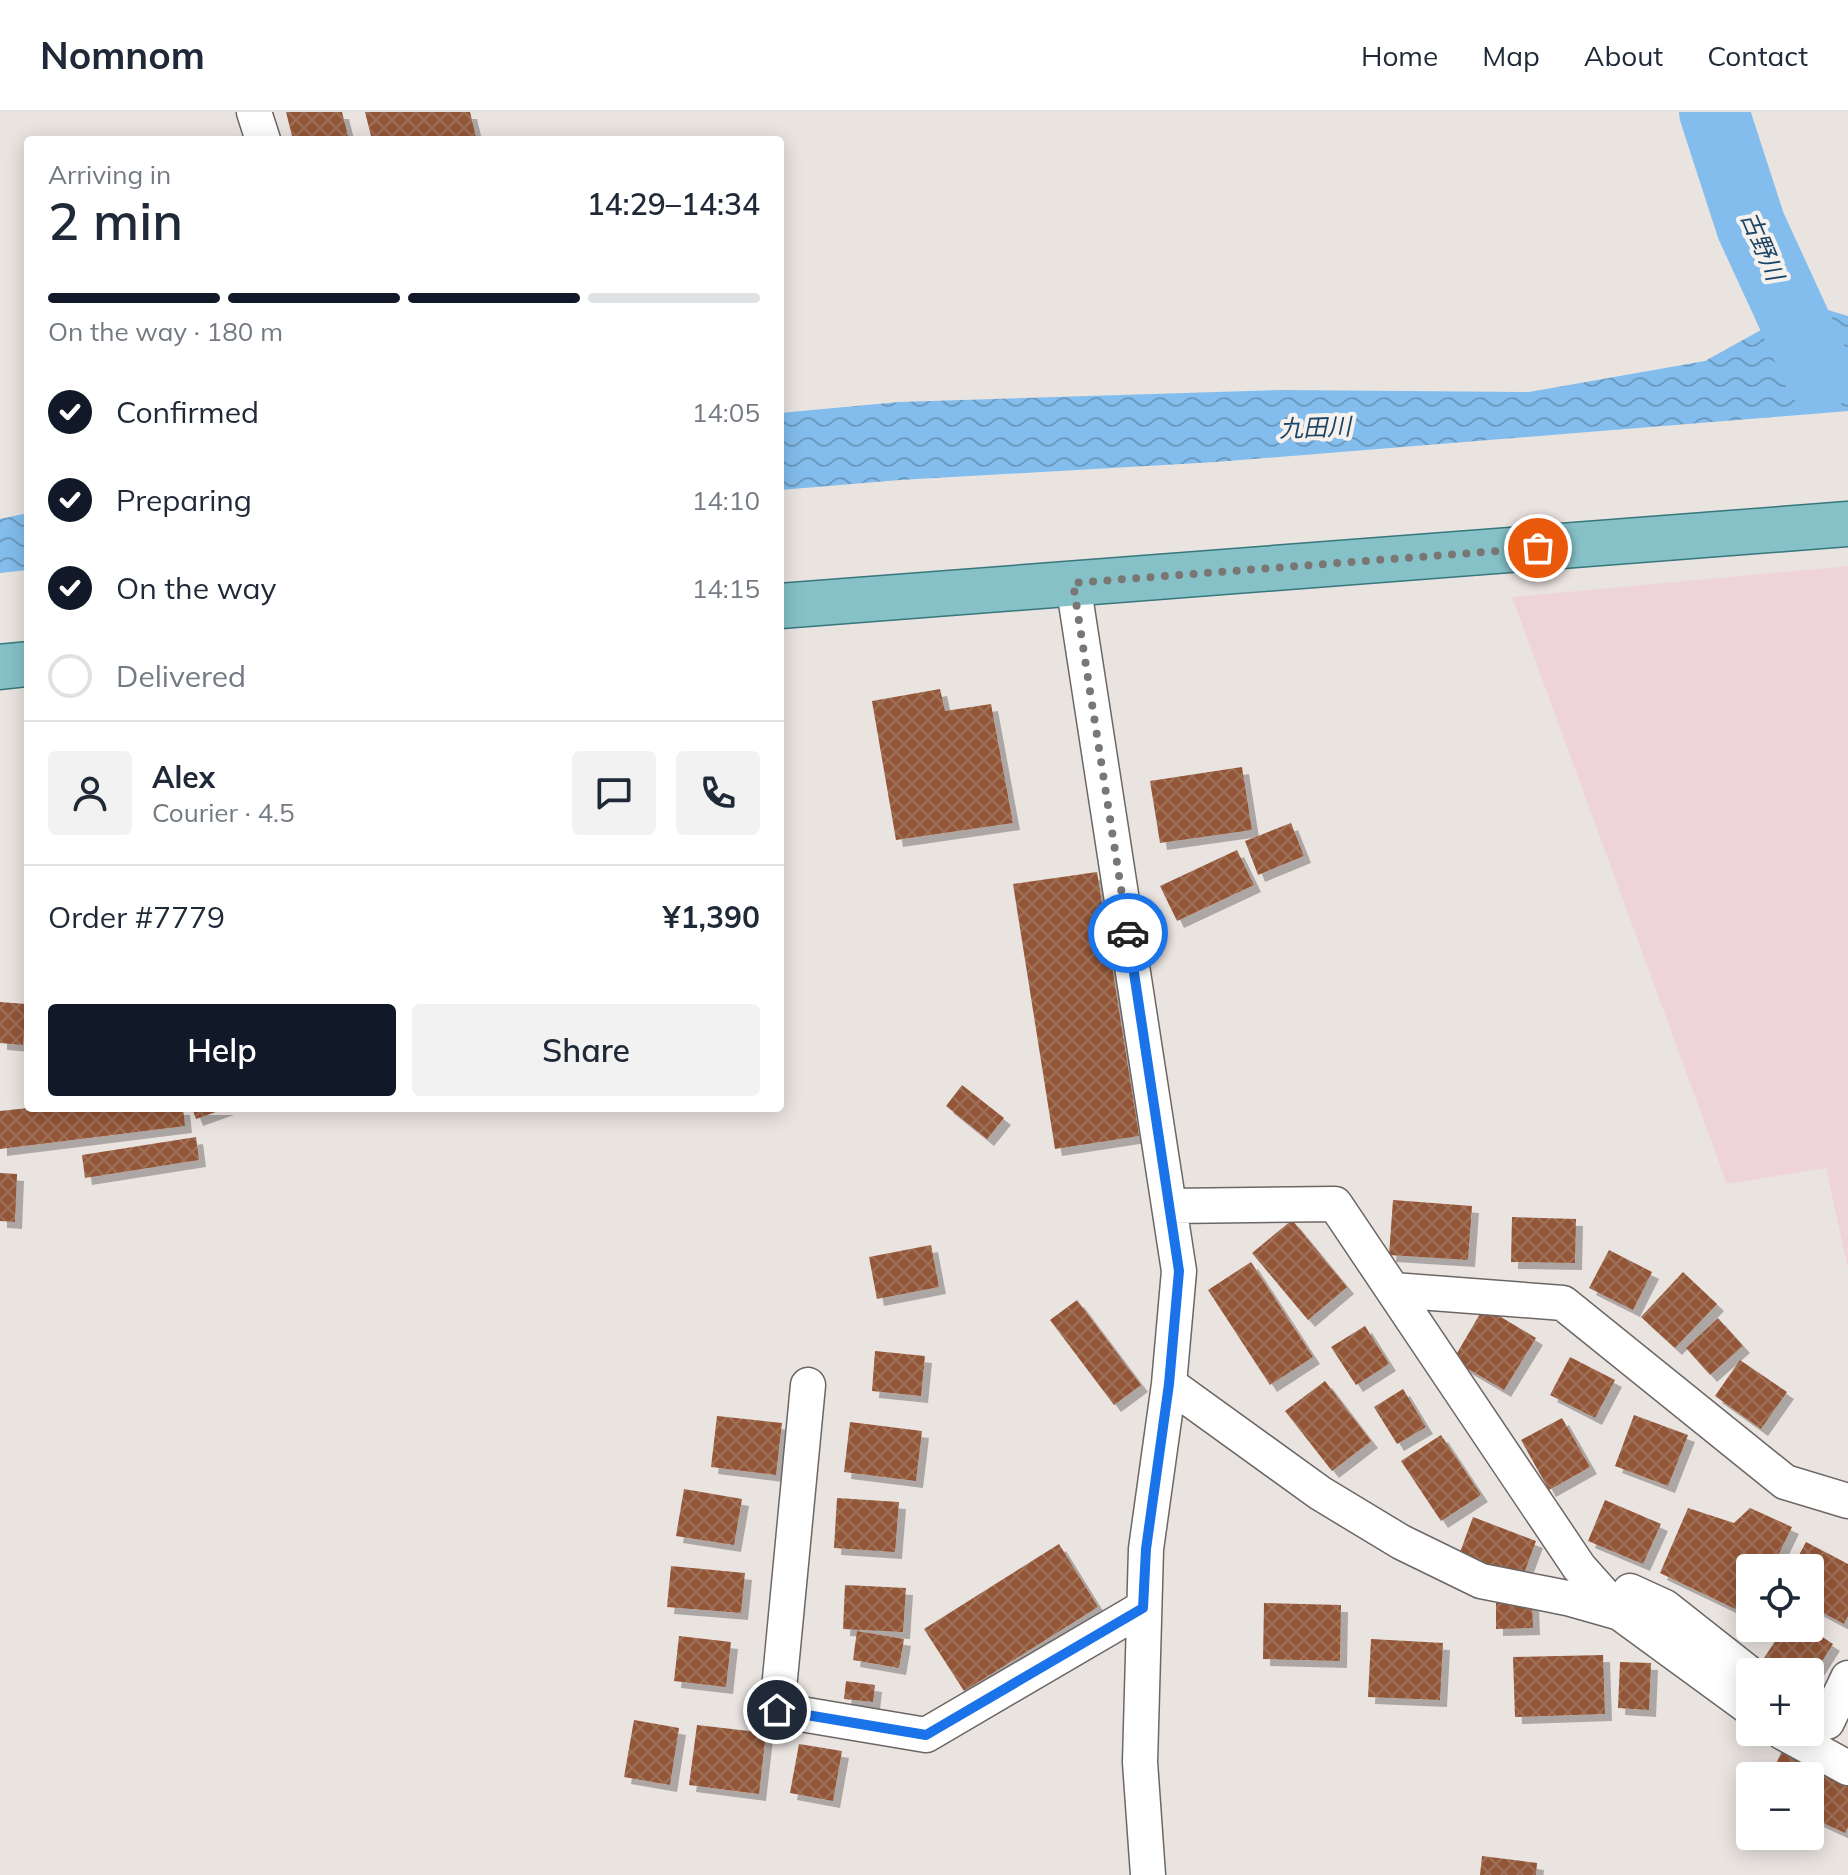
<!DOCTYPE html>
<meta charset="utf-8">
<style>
body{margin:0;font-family:Mulish,"Noto Sans JP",sans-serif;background:#f2f2f3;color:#1f2937;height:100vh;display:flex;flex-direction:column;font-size:30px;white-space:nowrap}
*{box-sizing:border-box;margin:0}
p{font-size:26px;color:#747a83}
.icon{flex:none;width:44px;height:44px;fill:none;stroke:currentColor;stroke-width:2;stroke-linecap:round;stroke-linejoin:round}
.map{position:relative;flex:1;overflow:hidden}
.details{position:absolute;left:24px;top:24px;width:760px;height:976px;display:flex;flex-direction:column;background:#fff;border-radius:8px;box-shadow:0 4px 20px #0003}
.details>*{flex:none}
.tools{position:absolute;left:1736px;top:1442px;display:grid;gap:16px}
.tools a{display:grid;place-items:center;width:88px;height:88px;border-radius:8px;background:#fff;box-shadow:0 4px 20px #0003;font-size:40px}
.pin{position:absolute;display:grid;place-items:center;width:68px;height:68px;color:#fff;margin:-34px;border:4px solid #fff;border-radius:50%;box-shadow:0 2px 8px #0007}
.courier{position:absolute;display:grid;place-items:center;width:80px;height:80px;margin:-40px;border:6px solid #1a73e8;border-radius:50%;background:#fff;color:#222;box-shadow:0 2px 10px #0007}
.headline em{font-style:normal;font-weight:600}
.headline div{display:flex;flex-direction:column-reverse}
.headline{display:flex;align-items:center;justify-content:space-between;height:136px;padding:0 24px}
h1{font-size:52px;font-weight:600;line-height:60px}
.bar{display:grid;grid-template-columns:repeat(4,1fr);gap:12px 8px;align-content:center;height:96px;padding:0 24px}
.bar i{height:10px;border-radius:6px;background:#e0e1e3}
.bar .current{background:#111827}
.bar p{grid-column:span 4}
.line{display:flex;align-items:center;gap:20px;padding:0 24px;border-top:2px solid #e0e1e3}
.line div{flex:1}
.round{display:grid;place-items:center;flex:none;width:84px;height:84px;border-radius:8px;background:#f2f2f3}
ol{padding:0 24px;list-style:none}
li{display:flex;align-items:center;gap:24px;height:88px}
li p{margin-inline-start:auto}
li .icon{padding:8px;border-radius:50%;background:#111827;color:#fff;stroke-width:4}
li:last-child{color:#747a83}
li i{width:44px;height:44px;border:4px solid #e0e1e3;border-radius:50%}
.action{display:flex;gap:16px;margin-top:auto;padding:16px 24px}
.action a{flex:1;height:92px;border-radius:8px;background:#111827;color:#fff;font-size:32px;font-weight:600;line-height:92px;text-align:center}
.action a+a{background:#f2f2f3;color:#1f2937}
header{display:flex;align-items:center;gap:48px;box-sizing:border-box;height:112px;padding:0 40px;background:#fff;border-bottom:2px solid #e0e1e3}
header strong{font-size:38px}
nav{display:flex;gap:44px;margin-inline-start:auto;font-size:28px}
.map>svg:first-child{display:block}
</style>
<header>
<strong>Nomnom</strong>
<nav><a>Home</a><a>Map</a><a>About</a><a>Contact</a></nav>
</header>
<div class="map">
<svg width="1848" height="1763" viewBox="0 0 1848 1763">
<defs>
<pattern id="water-waves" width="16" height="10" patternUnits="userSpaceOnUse" patternTransform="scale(2)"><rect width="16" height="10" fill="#82bded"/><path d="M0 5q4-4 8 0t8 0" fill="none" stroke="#6c9bc1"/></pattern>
<pattern id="building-cross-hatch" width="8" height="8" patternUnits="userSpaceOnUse" patternTransform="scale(2)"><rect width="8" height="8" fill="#935637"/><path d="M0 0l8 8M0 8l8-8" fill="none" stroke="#a0725a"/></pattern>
<filter id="shadow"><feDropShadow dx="7" dy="7" stdDeviation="0" flood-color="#0004"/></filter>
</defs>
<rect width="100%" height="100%" fill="#eae4e1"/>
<!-- commercial -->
<path fill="#eed4d9" d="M1848 454V1157L1826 1056 1727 1072 1512 485Z"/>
<!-- water -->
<path fill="url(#water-waves)" d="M1808 192 1848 204V299L1216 350 900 368 780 378V301L899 290 1281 278 1529 280 1705 249Z
M28 401V458L0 461V407Z"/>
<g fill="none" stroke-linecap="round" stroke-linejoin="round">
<!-- river -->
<path stroke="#82bded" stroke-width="70" d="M1714 0 1751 114 1820 264"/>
</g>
<!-- building -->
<path fill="url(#building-cross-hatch)" filter="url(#shadow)" d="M286 0H342L349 28H293Z
M365 0H470L476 25 465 28H372Z
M940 577 945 599 991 592 1013 711 896 728 872 589Z
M1242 655 1252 718 1160 731 1150 669Z
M1291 711 1304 744 1258 763 1245 729Z
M1237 738 1254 773 1177 809 1160 774Z
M1097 760 1139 1024 1055 1037 1013 772Z
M0 890 26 892 23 933 0 931Z
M962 973 1004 1006 987 1027 946 994Z
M28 996H183L185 1014 0 1037V999Z
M192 996H227L196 1007Z
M196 1025 199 1048 85 1066 82 1043Z
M0 1061 17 1062 15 1110 0 1109Z
M1393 1088 1472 1094 1468 1148 1389 1143Z
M1512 1105 1576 1107 1575 1151 1511 1150Z
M1292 1108 1347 1175 1308 1208 1252 1141Z
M931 1133 939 1175 877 1187 869 1145Z
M1609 1138 1652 1160 1633 1198 1589 1176Z
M1251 1150 1313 1245 1270 1273 1208 1178Z
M1683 1160 1717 1192 1675 1236 1641 1205Z
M1077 1188 1141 1273 1114 1293 1050 1208Z
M1484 1195 1536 1226 1504 1278 1453 1248Z
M1718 1206 1743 1234 1710 1263 1686 1236Z
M1365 1214 1389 1252 1356 1273 1331 1235Z
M875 1239 925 1244 921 1284 872 1279Z
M1570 1245 1615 1268 1595 1306 1550 1283Z
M1740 1248 1787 1280 1761 1317 1715 1284Z
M1325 1269 1371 1329 1332 1359 1285 1299Z
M1403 1277 1426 1315 1397 1332 1374 1295Z
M1634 1303 1688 1323 1668 1374 1615 1354Z
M717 1304 782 1311 776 1363 711 1355Z
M1562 1306 1590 1355 1549 1378 1521 1328Z
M850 1310 922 1319 916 1369 844 1360Z
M1441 1323 1481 1383 1441 1409 1401 1349Z
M684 1377 742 1387 734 1433 676 1424Z
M837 1386 899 1390 895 1440 834 1436Z
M1605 1388 1661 1412 1643 1452 1588 1429Z
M1688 1396 1734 1411 1750 1396 1792 1415 1772 1456H1750V1504L1660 1461Z
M1473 1405 1536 1429 1522 1467 1459 1443Z
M1806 1430 1848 1452V1504L1844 1512 1810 1494V1456H1792Z
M1059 1432 1098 1495 964 1579 924 1517Z
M671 1454 745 1461 741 1501 667 1495Z
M845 1473 906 1476 903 1520 843 1517Z
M1496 1489H1532L1533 1516 1496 1517Z
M1264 1491 1341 1493 1340 1549 1263 1547Z
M1784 1516H1809L1833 1532 1810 1568V1560H1778L1762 1549Z
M857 1519 904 1527 899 1556 853 1548Z
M679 1524 731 1530 726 1575 674 1569Z
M1371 1527 1443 1531 1440 1588 1368 1585Z
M1603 1543 1605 1602 1515 1605 1513 1545Z
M1620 1550 1651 1551 1649 1598 1618 1596Z
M846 1569 875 1573 873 1590 844 1587Z
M634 1608 679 1616 670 1673 624 1665Z
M697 1613 766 1621 759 1682 689 1673Z
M799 1632 842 1639 833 1689 790 1681Z
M1784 1635 1848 1665V1715L1845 1721 1810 1705V1664H1770Z
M1482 1744 1537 1751 1536 1763H1480Z"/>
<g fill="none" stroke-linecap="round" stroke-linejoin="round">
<defs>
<path id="street" d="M254 0 263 28
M1073 471 1179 1159 1169 1272 1146 1437 1140 1650 1148 1763
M1170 1094 1335 1092 1579 1455 1620 1501 1630 1479 1665 1495 1750 1562
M1393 1178 1563 1191 1785 1370 1848 1389
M1169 1272 1320 1381 1401 1430 1481 1469 1567 1486 1620 1501 1750 1596
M808 1273 777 1598 926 1623 1143 1496
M1810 1599 1827 1610 1848 1566
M1782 1620 1848 1656"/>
<path id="primary" d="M780 494 1848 412
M0 555 28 552"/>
</defs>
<!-- street casing -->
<use href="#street" stroke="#6c6764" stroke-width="37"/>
<!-- primary casing -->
<use href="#primary" stroke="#37777d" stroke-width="47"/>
<!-- street -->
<use href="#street" stroke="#fff" stroke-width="34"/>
<!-- primary -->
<use href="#primary" stroke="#85c1c7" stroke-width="44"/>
</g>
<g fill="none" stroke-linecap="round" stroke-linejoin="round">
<!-- done -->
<path stroke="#7a7674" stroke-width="8" stroke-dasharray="0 14.4" d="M1128 821 1073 471 1538 436"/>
<!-- route -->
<path stroke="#1a73e8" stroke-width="10" d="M777 1598 926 1623 1143 1496 1146 1437 1169 1272 1179 1159 1128 821"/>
</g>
<g text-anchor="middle" stroke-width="8" stroke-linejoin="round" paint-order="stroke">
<!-- water labels -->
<g font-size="24" font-style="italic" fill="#1a4566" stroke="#f7f1ee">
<text transform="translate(1762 134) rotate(67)" y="8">古野川</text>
<text transform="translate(1315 316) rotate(-2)" y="8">九田川</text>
</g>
</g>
</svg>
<div class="tools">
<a><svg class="icon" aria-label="locate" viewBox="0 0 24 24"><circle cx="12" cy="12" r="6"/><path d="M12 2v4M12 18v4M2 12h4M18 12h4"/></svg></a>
<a>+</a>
<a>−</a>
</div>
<div class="pin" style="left:1538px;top:436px;background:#ea580c"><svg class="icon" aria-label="bag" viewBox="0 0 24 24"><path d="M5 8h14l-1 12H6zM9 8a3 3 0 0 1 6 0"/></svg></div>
<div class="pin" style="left:777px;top:1598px;background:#1f2937"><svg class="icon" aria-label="home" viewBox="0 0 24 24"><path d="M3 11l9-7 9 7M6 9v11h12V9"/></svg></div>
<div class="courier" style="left:1128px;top:821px"><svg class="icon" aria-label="car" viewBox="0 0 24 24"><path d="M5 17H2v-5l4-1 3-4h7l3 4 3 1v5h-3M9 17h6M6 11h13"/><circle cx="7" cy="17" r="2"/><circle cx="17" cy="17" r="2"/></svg></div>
<section class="details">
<div class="headline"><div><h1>2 min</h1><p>Arriving in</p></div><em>14:29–14:34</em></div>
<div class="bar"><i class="current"></i><i class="current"></i><i class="current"></i><i></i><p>On the way · 180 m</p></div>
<ol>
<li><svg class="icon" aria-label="check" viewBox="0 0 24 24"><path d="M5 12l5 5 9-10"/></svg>Confirmed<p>14:05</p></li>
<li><svg class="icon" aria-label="check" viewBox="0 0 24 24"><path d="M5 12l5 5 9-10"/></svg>Preparing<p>14:10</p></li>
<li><svg class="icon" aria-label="check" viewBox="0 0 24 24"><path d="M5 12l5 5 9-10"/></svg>On the way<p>14:15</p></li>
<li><i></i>Delivered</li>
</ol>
<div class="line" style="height:144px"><a class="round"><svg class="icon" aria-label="person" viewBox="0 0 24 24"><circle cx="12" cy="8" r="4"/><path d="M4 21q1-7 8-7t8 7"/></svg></a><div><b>Alex</b><p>Courier · 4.5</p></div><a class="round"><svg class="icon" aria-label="chat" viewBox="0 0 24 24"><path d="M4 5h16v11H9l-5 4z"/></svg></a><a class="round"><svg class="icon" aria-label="phone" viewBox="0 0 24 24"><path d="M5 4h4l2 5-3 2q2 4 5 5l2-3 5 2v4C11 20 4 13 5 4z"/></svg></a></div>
<div class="line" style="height:104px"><div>Order #7779</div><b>¥1,390</b></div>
<div class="action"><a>Help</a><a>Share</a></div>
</section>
</div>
